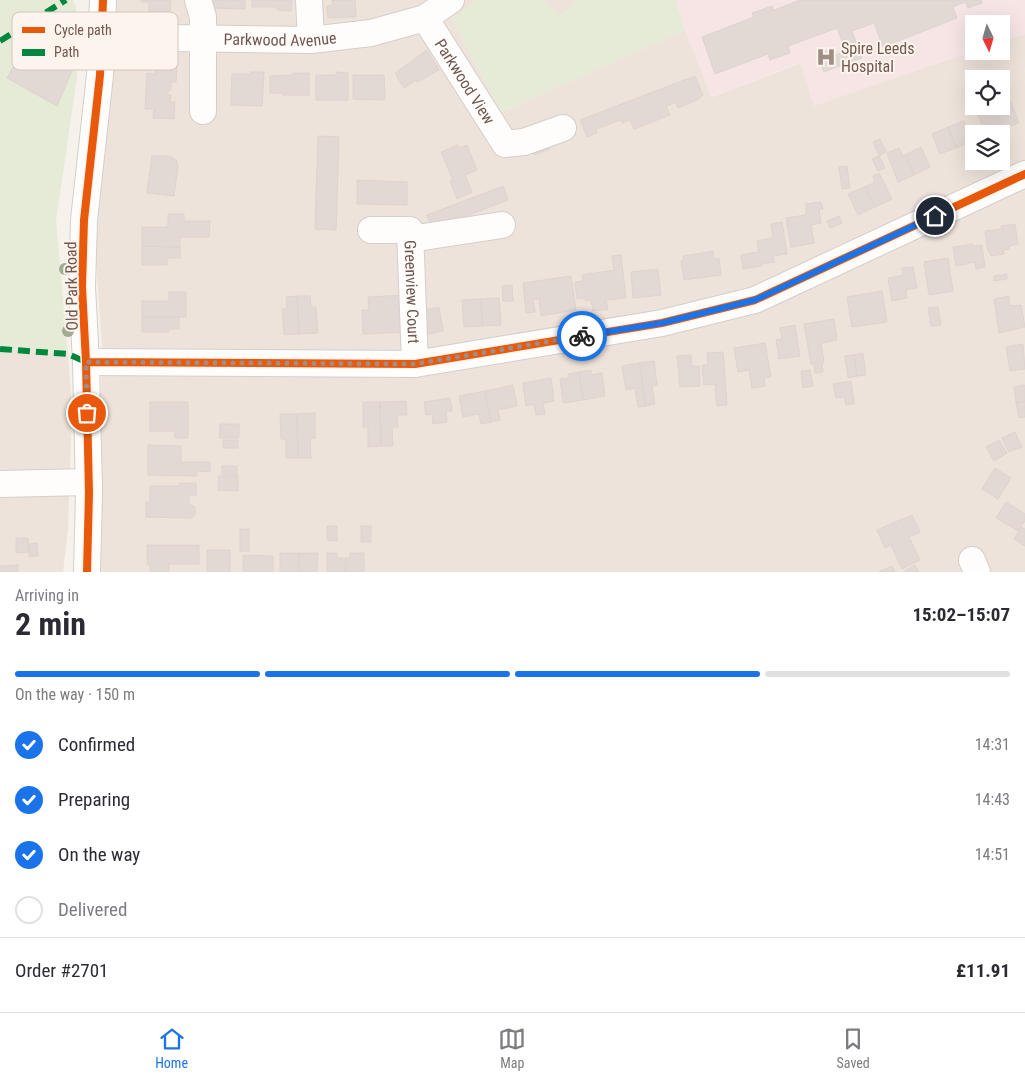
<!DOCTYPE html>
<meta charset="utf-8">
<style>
body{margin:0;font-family:"Roboto Condensed",sans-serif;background:#f7f7f7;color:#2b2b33;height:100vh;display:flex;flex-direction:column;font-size:19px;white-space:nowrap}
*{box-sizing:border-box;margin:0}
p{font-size:16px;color:#7c7c81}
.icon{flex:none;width:28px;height:28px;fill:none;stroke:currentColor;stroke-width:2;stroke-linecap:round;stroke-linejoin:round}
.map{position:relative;height:572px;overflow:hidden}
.sheet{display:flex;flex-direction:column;background:#fff;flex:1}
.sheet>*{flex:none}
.needle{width:32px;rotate:175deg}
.tools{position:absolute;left:965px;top:15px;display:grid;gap:10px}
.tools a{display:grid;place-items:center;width:45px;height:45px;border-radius:0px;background:#fff;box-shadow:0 5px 20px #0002;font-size:25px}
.pin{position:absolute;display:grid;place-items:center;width:42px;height:42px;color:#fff;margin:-21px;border:2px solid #fff;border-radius:50%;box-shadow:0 1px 5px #0007}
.courier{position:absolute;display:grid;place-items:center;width:50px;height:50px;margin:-25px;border:4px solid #1a73e8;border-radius:50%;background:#fff;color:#222;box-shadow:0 1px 6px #0007}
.summary em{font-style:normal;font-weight:700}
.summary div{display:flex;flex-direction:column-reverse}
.summary{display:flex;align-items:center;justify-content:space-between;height:85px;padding:0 15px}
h1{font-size:32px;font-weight:700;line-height:38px}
.bar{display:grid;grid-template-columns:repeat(4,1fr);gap:8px 5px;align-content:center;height:60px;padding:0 15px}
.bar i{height:6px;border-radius:4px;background:#e1e1e2}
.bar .selected{background:#1a73e8}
.bar p{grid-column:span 4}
.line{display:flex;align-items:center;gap:12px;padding:0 15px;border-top:1px solid #e1e1e2}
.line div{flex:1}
ol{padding:0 15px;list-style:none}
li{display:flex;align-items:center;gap:15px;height:55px}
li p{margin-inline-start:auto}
li .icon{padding:5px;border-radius:50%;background:#1a73e8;color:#fff;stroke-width:4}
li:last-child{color:#7c7c81}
li i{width:28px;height:28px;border:2px solid #e1e1e2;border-radius:50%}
.menu{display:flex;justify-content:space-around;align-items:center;height:70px;border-top:1px solid #e1e1e2;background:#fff;font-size:14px;color:#7c7c81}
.menu a{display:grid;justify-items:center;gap:2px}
.menu .selected{color:#1a73e8}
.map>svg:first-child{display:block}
</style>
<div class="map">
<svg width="1025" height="572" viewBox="0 0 1025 572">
<rect width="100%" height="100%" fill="#f6f1eb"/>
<!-- residential -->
<path fill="#eee3da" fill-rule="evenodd" d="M114 0H477L452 19 501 112 685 30 712 97 801 63 814 105 974 51H1001V42L1025 34V572H98L102 349 94 229ZM974 79H1001V106H974ZM974 134H1001V161H974Z
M541 0H577L562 16Z
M0 349 68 354 72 409 68 530 63 572H0Z"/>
<!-- medical -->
<path fill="#f7e5e6" d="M676 0H1025V34L1001 42V24H974V51L814 106 800 63 711 97 685 30Z"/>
<!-- green -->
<path fill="#e5ebd7" d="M0 0H73L76 7 77 77 56 221 68 354 0 349Z
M477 0H541L562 16 577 0H676L685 30 501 112 452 19Z"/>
<!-- building -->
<path fill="#e2d9d4" stroke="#ded4ce" d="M141 0H171L170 12 149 11V2H141Z
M212 0H245V9L211 8Z
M252 0H292L291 11 277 10V7H252Z
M332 0H355L356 17 328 18 327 6 332 5Z
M800 0H981L982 3 968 8 965 2 953 7 957 18 883 47 874 23 852 31 862 58 850 62 851 66 844 69 842 65 824 72 817 55 828 50 830 57 846 51 837 28 788 46 790 53 770 60 768 54 715 74 702 37 754 17 752 13 772 6 774 10Z
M26 43 72 71 57 106 7 78Z
M427 50 439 70 417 82 416 80 404 88 395 73Z
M155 66H177L176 82H171V90H168V95H171L170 102H175L174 119 153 118 154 109H145L147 73 155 74Z
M250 72H264L262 106 231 105 232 74H250Z
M336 72 348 73V100H316V75H337Z
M293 73H309V95H282V93H270V76L293 75Z
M353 75H384L385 100 353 99Z
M695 76 703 95 699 97V99L678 108 676 102 666 106 670 115 634 129 630 120 622 123 621 120 596 129 597 133 587 137 580 120Z
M1011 102 1019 123 1002 129 995 108Z
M995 108 1002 129 985 134 978 114Z
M964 121 972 141 956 148 948 127Z
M948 127 956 148 940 154 932 134Z
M318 136 339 137 336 230 315 229Z
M545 138 550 149 534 155 530 144Z
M880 139 886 152 879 156 873 142Z
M458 145 459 148 467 145 477 170 465 175 472 192 457 199 450 181 453 180 441 152Z
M921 147 930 167 914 175 905 155Z
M899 148 903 156 905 155 914 175 898 182 887 153Z
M152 156H170L177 161 178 166 174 196 147 193Z
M879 156 885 168 878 171 872 159Z
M847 166 850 188 842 189 839 167Z
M879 173 892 199 875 207 865 187 875 182 873 176Z
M357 180 407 182V205L357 204Z
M503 186 508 200 432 229 427 215Z
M865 187 875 207 858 215 848 194Z
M821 202 823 209H819L821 223 811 225 814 243 791 247 786 218 806 215V204Z
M168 214H184V221H210L209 237H180V247L142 246V227H168Z
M839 216 842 223 830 228 827 221Z
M782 222 787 254 773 256 774 262 761 264V266L743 269 741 255 759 252 757 241 773 238 771 224Z
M1015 224 1018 244 1009 246V249L1003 250 1004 254 991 256 990 252H988L985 231 1002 229 1001 226Z
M973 244V246L982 245 985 267 976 269 975 262 956 266 953 247Z
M142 246 180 247V258H167V265H142Z
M713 251 714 259 719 258 721 275 684 280 681 261H684L683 256Z
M621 255 626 298 606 300 608 309 593 311 591 300 585 301V298L577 299 575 282 583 281 582 275 614 270 612 256Z
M948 258 953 291 929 295 924 262Z
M913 267 917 288 906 290 907 298 892 301 888 278 903 275 902 268Z
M658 269 661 295 633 298 631 272Z
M1007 274V279L994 281V276Z
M571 276 576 310 541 316 539 299H533L535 312 526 313 523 283Z
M512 285 513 301H503L502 286Z
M882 291 887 322 852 327 847 297Z
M169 292H186V317H142V301H169Z
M406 295 408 332 363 334 362 310H369L368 297Z
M297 296H310L311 307H316L318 333 299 334Z
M297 296 299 334 284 335 282 309H287L286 297Z
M1009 296 1010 306 1021 305 1025 327 999 333 994 299Z
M499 298 501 325 482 326 481 299Z
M481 299 482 326 464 327 462 300Z
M439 307 443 331 423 335 419 311Z
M938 307 941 325 931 326 928 308Z
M142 317H179V329H169V332H142Z
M834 319 837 340 821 343 824 362 822 363 823 372 815 373 814 364H811L804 324Z
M795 325 800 356 779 359 776 340 782 339 780 328Z
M765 343 771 377 764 378 765 386 752 388 749 370 738 372 734 348Z
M1023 344 1025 369 1010 371 1006 347Z
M723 352 727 405 717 406 715 384 704 385 702 365H708L707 353Z
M863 353 866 375 857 376 854 355Z
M691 355 692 366H699L700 386 680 387 677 356Z
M854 355 857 376 848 378 845 356Z
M654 361 657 385 652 386 655 404 646 406 639 363Z
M639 363 646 406 638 407 635 388 626 390 622 366Z
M591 370V375L602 373 605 396 583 400 579 372Z
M810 370 813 386 803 388 801 371Z
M579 372 583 400 563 403 560 379 568 378V374Z
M551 378 554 401 543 403 545 414 536 415 534 404 526 406 523 383Z
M851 381 854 404 846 405 844 397 836 398 833 384Z
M513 385 517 406 498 410 500 420 491 422 485 391Z
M1025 385V401L1016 403 1014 387Z
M485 391 491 422 481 424 479 414 463 417 459 396Z
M450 398 452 411 446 412 447 422 433 424 432 414 426 415 424 402Z
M406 401 407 415H397L398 427H392L393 446H381L380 402Z
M1025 401V417L1019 418 1016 403Z
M150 402H188V438H175V431H150Z
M363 402H380L381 446 368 447V427H363Z
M315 413V439L310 438 311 458H298L297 414Z
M280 414H297L298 458H286V439H281Z
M220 424H239V438H219Z
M1015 432 1022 447 1009 452 1002 438Z
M223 440H238V448H223Z
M999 440 1007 453 994 461 986 447Z
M148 445 181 446V462H210V472L197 471V476L148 475Z
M222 466H237V475H222Z
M995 468 1011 478 998 499 982 489Z
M219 476H238V491L218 490Z
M179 483H196V496L189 495V505L194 506 196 511 194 516 192 518 146 517V502H150V486H179Z
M1006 502 1025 514V521L1018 531 996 518Z
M912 515 920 532 909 537 920 560 902 569 891 545 885 548 877 530Z
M327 526H337V541L327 540Z
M361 526H371V542H361Z
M1021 527 1025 529V546L1014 539Z
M240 529H249V551H240Z
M16 538H28L29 552 16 553Z
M37 543 38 556 29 557V544Z
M147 545H199V564H169V572H150V564H147Z
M207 550H230V572H207Z
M280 553H299V572H280Z
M299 553H318L317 572H299Z
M327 553H337V558H346L345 572H327Z
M350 553H364V572H345L346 558H350Z
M243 555 273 556V572H243Z
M18 565V572H0V566Z
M915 565 919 572H903Z
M892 566 895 572H878Z"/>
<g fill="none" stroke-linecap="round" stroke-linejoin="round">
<defs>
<g id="minor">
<path d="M198 0 203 17V111"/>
<path d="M309 0 311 40"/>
<path id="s1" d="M425 18 505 144 524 142 563 128"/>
<path id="s2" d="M101 37 311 40 371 33 425 18 451 0"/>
<path id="s3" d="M371 230H410L415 364"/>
<path d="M410 239 502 225"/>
<path d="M86 362 415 364 662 323 755 300 1025 174"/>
<path d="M0 484 89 482"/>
<path d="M972 560 977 572"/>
<path d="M87 572 89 493 86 362 82 287 84 220 100 75 103 0"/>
</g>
</defs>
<!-- minor casing -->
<use href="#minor" stroke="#d5ceca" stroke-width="28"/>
<!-- minor -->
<use href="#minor" stroke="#fefdfc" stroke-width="26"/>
<!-- quiet -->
<path stroke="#00873e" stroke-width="6" stroke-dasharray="12 6" stroke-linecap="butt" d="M0 41 66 0
M0 349 68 354 86 362"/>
<defs>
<path id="cycleway" d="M86 362 415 364 662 323 755 300 1025 174
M87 572 89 493 86 362 82 287 84 220 100 75 103 0"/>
</defs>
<!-- cycleway casing -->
<use href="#cycleway" stroke="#fdf5ed" stroke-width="11"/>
<!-- cycleway -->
<use href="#cycleway" stroke="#e8590c" stroke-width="8"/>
</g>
<!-- trees -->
<g fill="#a0ad91">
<circle cx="65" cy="269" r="6"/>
<circle cx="68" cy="331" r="6"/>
</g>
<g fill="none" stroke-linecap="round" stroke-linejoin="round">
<!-- done -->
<path stroke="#a08d86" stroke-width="5" stroke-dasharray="0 9" d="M87 413 86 362 415 364 582 336"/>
<!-- route -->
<path stroke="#1a73e8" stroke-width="6" d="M582 336 662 323 755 300 935 216"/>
</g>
<!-- icons -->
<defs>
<symbol id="hospital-bare" viewBox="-9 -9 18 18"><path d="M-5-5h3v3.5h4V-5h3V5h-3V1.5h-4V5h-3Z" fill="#a08d86" stroke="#fdf5ed" stroke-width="2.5" paint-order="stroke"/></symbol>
</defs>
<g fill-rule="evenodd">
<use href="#hospital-bare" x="812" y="43" width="28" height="28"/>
</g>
<g text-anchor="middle" stroke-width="4" stroke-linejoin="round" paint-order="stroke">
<!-- street labels -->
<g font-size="16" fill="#71574f" stroke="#fdf5ed">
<text dy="6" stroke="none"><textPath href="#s2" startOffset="179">Parkwood Avenue</textPath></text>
<text dy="6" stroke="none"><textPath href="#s1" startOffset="75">Parkwood View</textPath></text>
<text transform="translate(71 286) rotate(-91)" y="6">Old Park Road</text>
<text dy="6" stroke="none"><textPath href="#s3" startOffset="101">Greenview Court</textPath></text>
</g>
<!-- poi labels -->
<g font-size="16" fill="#71574f" stroke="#fdf5ed" text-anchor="start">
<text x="841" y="54">Spire Leeds<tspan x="841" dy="18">Hospital</tspan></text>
</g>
</g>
<!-- legend -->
<rect x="12" y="12" width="166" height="58" rx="8" fill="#fdf5ed" stroke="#d3c6be" stroke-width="1"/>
<rect x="22" y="27" width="23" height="6" fill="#e8590c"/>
<rect x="22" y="49" width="23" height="7" fill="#00873e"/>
<g font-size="14" fill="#71574f">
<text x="54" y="35">Cycle path</text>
<text x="54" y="57">Path</text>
</g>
</svg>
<div class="tools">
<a><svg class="needle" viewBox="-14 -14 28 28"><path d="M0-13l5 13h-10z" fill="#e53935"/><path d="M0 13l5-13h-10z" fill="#7c7c81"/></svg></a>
<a><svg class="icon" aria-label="locate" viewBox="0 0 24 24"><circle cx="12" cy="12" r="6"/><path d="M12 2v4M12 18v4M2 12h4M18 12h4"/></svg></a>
<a><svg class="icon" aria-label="layers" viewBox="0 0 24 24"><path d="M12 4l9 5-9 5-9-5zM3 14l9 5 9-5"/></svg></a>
</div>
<div class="pin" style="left:87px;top:413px;background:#ea580c"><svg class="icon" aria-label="bag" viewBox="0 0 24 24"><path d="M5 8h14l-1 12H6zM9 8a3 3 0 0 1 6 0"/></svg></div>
<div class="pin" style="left:935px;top:216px;background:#1f2937"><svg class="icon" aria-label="home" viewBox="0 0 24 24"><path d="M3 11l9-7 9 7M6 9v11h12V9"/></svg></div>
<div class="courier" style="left:582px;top:336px"><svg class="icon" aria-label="bike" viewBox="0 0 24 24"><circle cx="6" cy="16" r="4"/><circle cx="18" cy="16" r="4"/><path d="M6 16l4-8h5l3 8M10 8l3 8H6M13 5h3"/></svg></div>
</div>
<section class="sheet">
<div class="summary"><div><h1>2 min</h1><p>Arriving in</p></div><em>15:02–15:07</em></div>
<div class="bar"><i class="selected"></i><i class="selected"></i><i class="selected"></i><i></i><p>On the way · 150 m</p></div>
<ol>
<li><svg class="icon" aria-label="check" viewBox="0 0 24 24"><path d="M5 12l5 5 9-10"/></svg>Confirmed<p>14:31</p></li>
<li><svg class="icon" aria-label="check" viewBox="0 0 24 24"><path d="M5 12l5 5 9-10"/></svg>Preparing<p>14:43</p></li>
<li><svg class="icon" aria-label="check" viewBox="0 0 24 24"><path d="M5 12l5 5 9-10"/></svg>On the way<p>14:51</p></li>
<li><i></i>Delivered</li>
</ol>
<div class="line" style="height:65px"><div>Order #2701</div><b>£11.91</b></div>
</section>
<nav class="menu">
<a class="selected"><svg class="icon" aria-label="home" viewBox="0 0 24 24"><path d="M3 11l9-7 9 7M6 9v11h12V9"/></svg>Home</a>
<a><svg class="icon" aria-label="map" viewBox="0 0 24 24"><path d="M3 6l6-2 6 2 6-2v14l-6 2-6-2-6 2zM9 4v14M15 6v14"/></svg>Map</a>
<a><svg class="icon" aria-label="saved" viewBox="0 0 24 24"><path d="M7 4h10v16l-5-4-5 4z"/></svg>Saved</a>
</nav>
